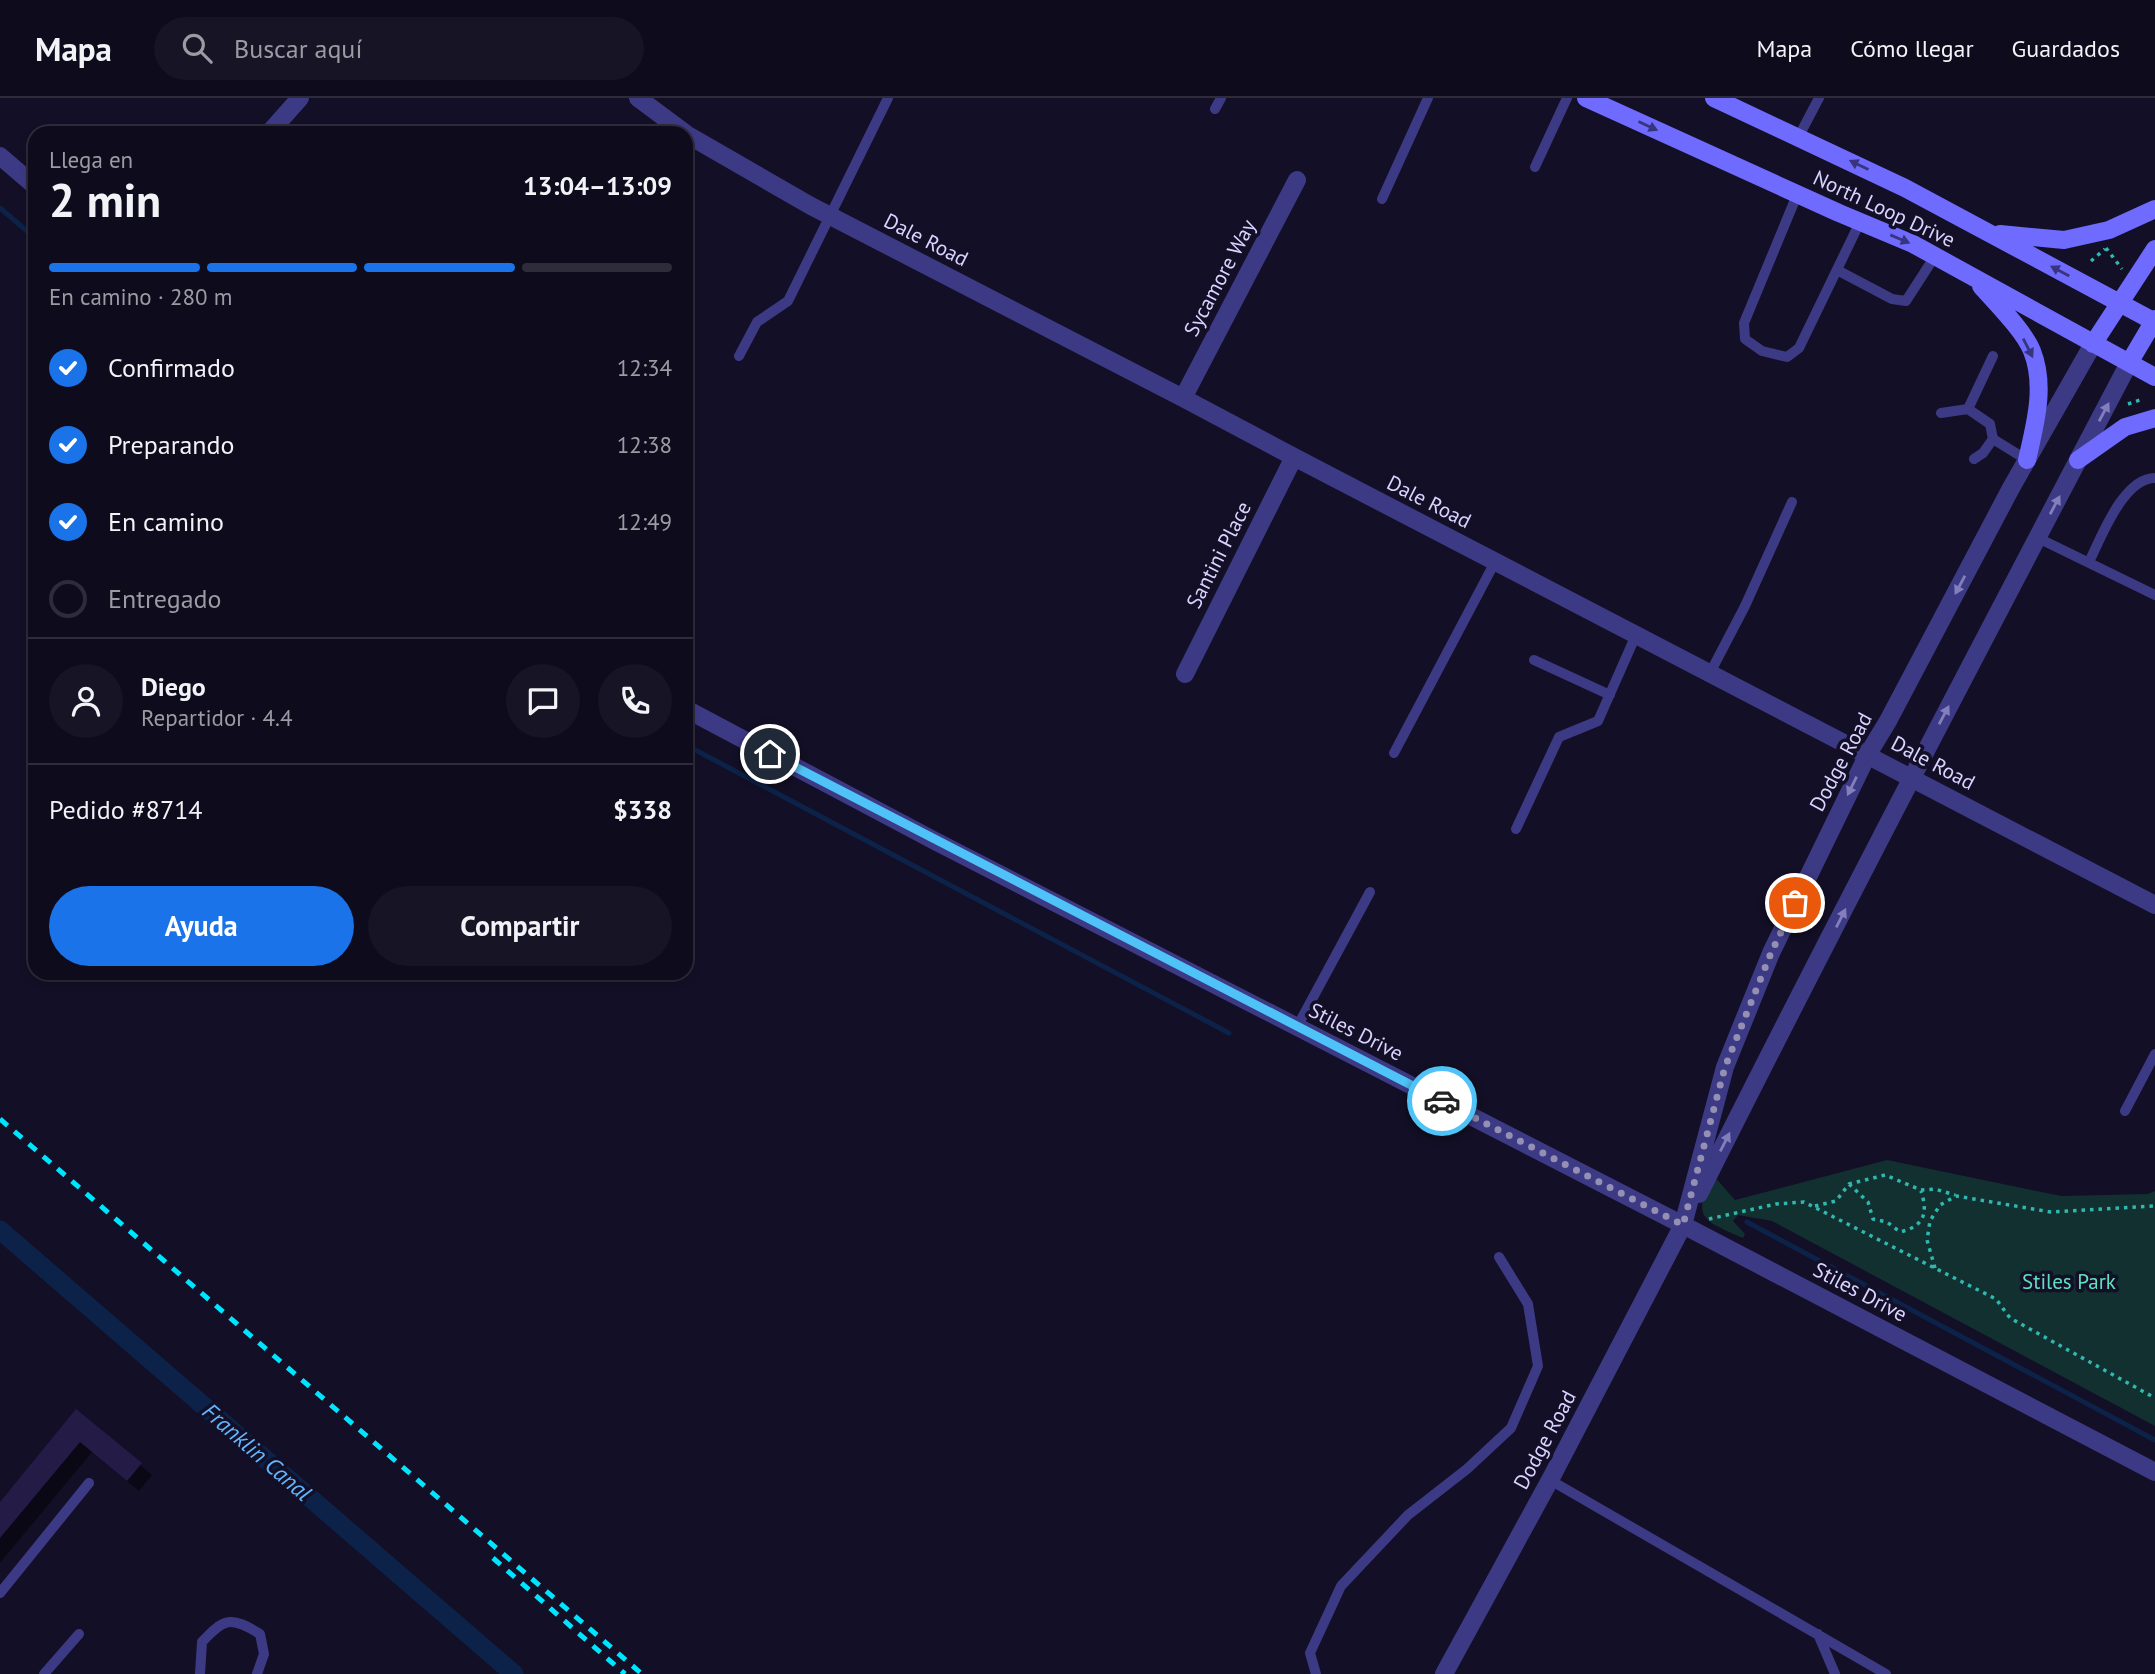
<!DOCTYPE html>
<html lang="es">
<meta charset="utf-8">
<style>
body{margin:0;font-family:"PT Sans",sans-serif;background:#171425;color:#f1f3f6;height:100vh;display:flex;flex-direction:column;font-size:26px;white-space:nowrap}
*{box-sizing:border-box;margin:0}
p{font-size:23px;color:#9b9ba3}
.icon{flex:none;width:38px;height:38px;fill:none;stroke:currentColor;stroke-width:2;stroke-linecap:round;stroke-linejoin:round}
.map{position:relative;flex:1;overflow:hidden}
.side{position:absolute;left:28px;top:28px;width:665px;height:854px;display:flex;flex-direction:column;background:#0e0b1c;border-radius:21px;box-shadow:0 4px 10px #0003,0 0 0 2px #2e2b3b}
.side>*{flex:none}
.pin{position:absolute;display:grid;place-items:center;width:60px;height:60px;color:#fff;margin:-30px;border:4px solid #fff;border-radius:50%;box-shadow:0 2px 7px #0007}
.courier{position:absolute;display:grid;place-items:center;width:70px;height:70px;margin:-35px;border:5px solid #4fc3f7;border-radius:50%;background:#fff;color:#222;box-shadow:0 2px 9px #0007}
.overview em{font-style:normal;font-weight:800}
.overview div{display:flex;flex-direction:column-reverse}
.overview{display:flex;align-items:center;justify-content:space-between;height:119px;padding:0 21px}
h1{font-size:46px;font-weight:800;line-height:52px}
.bar{display:grid;grid-template-columns:repeat(4,1fr);gap:10px 7px;align-content:center;height:84px;padding:0 21px}
.bar i{height:9px;border-radius:5px;background:#2e2b3b}
.bar .on{background:#1a73e8}
.bar p{grid-column:span 4}
.line{display:flex;align-items:center;gap:18px;padding:0 21px;border-top:2px solid #2e2b3b}
.line div{flex:1}
.round{display:grid;place-items:center;flex:none;width:74px;height:74px;border-radius:37px;background:#171425}
ol{padding:0 21px;list-style:none}
li{display:flex;align-items:center;gap:21px;height:77px}
li p{margin-inline-start:auto}
li .icon{padding:7px;border-radius:50%;background:#1a73e8;color:#fff;stroke-width:4}
li:last-child{color:#9b9ba3}
li i{width:38px;height:38px;border:4px solid #2e2b3b;border-radius:50%}
.primary-button{display:flex;gap:14px;margin-top:auto;padding:14px 21px}
.primary-button a{flex:1;height:80px;border-radius:42px;background:#1a73e8;color:#fff;font-size:28px;font-weight:800;line-height:80px;text-align:center}
.primary-button a+a{background:#171425;color:#f1f3f6}
header{display:flex;align-items:center;gap:42px;box-sizing:border-box;height:98px;padding:0 35px;background:#0e0b1c;border-bottom:2px solid #2e2b3b}
header strong{font-size:33px}
nav{display:flex;gap:38px;margin-inline-start:auto;font-size:24px}
.search{width:490px;height:63px;background:#171425;display:flex;align-items:center;gap:18px;box-sizing:border-box;padding:0 24px;border-radius:38px;color:#9b9ba3;font-size:26px}
.map>svg:first-child{display:block}
</style>
<header>
<strong>Mapa</strong>
<div class="search"><svg class="icon" aria-label="search" viewBox="0 0 24 24"><circle cx="10" cy="10" r="6"/><path d="M15 15l6 6"/></svg>Buscar aquí</div>
<nav><a>Mapa</a><a>Cómo llegar</a><a>Guardados</a></nav>
</header>
<div class="map">
<svg width="2155" height="1576" viewBox="0 0 2155 1576">
<rect width="100%" height="100%" fill="#130f26"/>
<!-- green -->
<path fill="#12302f" d="M1887 1062 2061 1098 2148 1096 2155 1093V1328L1772 1123 1738 1117 1733 1123 1745 1136 1743 1140C1705 1123 1690 1121 1713 1077L1735 1102Z"/>
<!-- shadow -->
<path fill="#0007" d="M77 1313 152 1377 139 1393 92 1354 0 1465V1406Z"/>
<g fill="none" stroke-linecap="round" stroke-linejoin="round">
<!-- stream -->
<path stroke="#0c2248" stroke-width="5" d="M0 110 35 140
M686 647 1229 935
M1747 1124 2155 1342"/>
<!-- canal -->
<path stroke="#0c2248" stroke-width="19" d="M0 1132 514 1576"/>
</g>
<!-- building -->
<path fill="#241b47" d="M76 1311 142 1365 127 1383 80 1344 0 1440V1404Z"/>
<g fill="none" stroke-linecap="round" stroke-linejoin="round">
<!-- path -->
<path stroke="#2fb8b0" stroke-width="3.5" stroke-dasharray="3.5 5" stroke-linecap="butt" d="M2106 150 2122 171
M2091 163 2105 151
M2128 306 2140 302
M1849 1086 1868 1104 1873 1121 1887 1124 1900 1134C1925 1128 1928 1115 1921 1093
M1815 1108 1836 1103 1849 1086 1885 1077 1921 1092 1935 1091 1955 1097
M1709 1121 1776 1106 1804 1104 1996 1201 2010 1220 2155 1300
M1935 1170 1927 1142 1930 1123 1940 1107 1956 1098 2051 1114 2155 1108"/>
<!-- service -->
<path stroke="#3d3a85" stroke-width="10" d="M1215 11 1221 0
M1799 38 1819 0
M1535 69 1567 0
M1797 97 1744 225 1745 241 1762 253 1787 259 1799 250 1860 124
M1382 101 1428 0
M1837 172 1892 201 1906 203 1935 158
M739 258 757 224 788 203 888 0
M1941 315 1968 311
M1993 341 2027 362
M1974 361 1983 355 1993 341 1990 326 1968 311 1993 258
M2038 440 2155 497
M2089 464C2101 440 2123 380 2155 380
M1534 562 1610 597
M1710 575 1745 508 1792 404
M1394 655 1495 464
M1516 731 1559 639 1598 623 1636 537
M1297 929 1370 794
M2125 1013 2155 956
M1550 1382 1886 1576
M0 1495 89 1385
M1818 1536 1835 1576
M44 1576 79 1536
M200 1576 202 1544C224 1520 231 1518 260 1536L264 1556 257 1576
M1316 1576 1310 1555 1341 1488 1408 1417 1467 1371 1511 1330 1538 1268 1528 1206 1499 1159"/>
<!-- minor -->
<path stroke="#3d3a85" stroke-width="18" d="M638 0 685 35
M269 35 300 0
M686 36 811 108 1183 300 1294 359 2155 807
M1183 300 1297 82
M1185 576 1294 359
M1444 1576 1550 1382 1683 1127"/>
<!-- tertiary -->
<path stroke="#3d3a85" stroke-width="18" d="M0 58 35 88
M686 611 935 743 1683 1127 2155 1374
M1699 1096C1839 817 1984 541 2129 265
M1683 1127 1725 969 1771 855 1868 656 1888 623 2011 390 2093 246"/>
<!-- secondary -->
<path stroke="#6f6bff" stroke-width="18" d="M1586 0 1839 115 1913 146 2155 279
M1714 0 1905 90 2155 224
M2000 136 2064 142 2109 132 2155 111
M1981 188C1996 205 2024 233 2032 253 2046 288 2035 327 2027 362
M2093 246 2155 151
M2129 265 2155 221
M2078 362 2125 329 2155 320"/>
<!-- rail -->
<path stroke="#00e5ff" stroke-width="5" stroke-dasharray="10 9" stroke-linecap="butt" d="M0 1021 642 1576
M493 1460 625 1576"/>
</g>
<!-- one-way arrows -->
<defs><path id="oneway-solid" d="M-6-.8H1V-3.2L6.5 0L1 3.2V.8H-6Z" transform="scale(1.75)"/></defs>
<g fill="#38347d">
<use href="#oneway-solid" transform="translate(1648 28) rotate(25)"/>
<use href="#oneway-solid" transform="translate(1859 67) rotate(-154)"/>
<use href="#oneway-solid" transform="translate(1900 141) rotate(23)"/>
<use href="#oneway-solid" transform="translate(2060 173) rotate(-152)"/>
<use href="#oneway-solid" transform="translate(2028 250) rotate(63)"/>
</g>
<g fill="#837fbc">
<use href="#oneway-solid" transform="translate(2104 314) rotate(-62)"/>
<use href="#oneway-solid" transform="translate(2055 407) rotate(-62)"/>
<use href="#oneway-solid" transform="translate(1960 487) rotate(118)"/>
<use href="#oneway-solid" transform="translate(1944 617) rotate(-62)"/>
<use href="#oneway-solid" transform="translate(1852 688) rotate(116)"/>
<use href="#oneway-solid" transform="translate(1841 820) rotate(-63)"/>
<use href="#oneway-solid" transform="translate(1725 1044) rotate(-63)"/>
</g>
<g fill="none" stroke-linecap="round" stroke-linejoin="round">
<!-- done -->
<path stroke="#948fb3" stroke-width="7" stroke-dasharray="0 12.6" d="M1442 1003 1683 1127 1725 969 1771 855 1795 805"/>
<!-- route -->
<path stroke="#4fc3f7" stroke-width="9" d="M770 656 1442 1003"/>
</g>
<g text-anchor="middle" stroke-width="7" stroke-linejoin="round" paint-order="stroke">
<!-- street labels -->
<g font-size="21" fill="#d9d4ff" stroke="#130f26">
<text transform="translate(1884 111) rotate(25)" y="7">North Loop Drive</text>
<text transform="translate(926 142) rotate(27)" y="7">Dale Road</text>
<text transform="translate(1220 180) rotate(-62)" y="7">Sycamore Way</text>
<text transform="translate(1429 404) rotate(27)" y="7">Dale Road</text>
<text transform="translate(1219 457) rotate(-63)" y="7">Santini Place</text>
<text transform="translate(1841 664) rotate(-62)" y="7">Dodge Road</text>
<text transform="translate(1933 665) rotate(28)" y="7">Dale Road</text>
<text transform="translate(1356 934) rotate(27)" y="7">Stiles Drive</text>
<text transform="translate(1860 1194) rotate(28)" y="7">Stiles Drive</text>
<text transform="translate(1545 1342) rotate(-62)" y="7">Dodge Road</text>
</g>
<!-- park labels -->
<g font-size="21" fill="#5fe0c0" stroke="#130f26">
<text x="2069" y="1191">Stiles Park</text>
</g>
<!-- water labels -->
<g font-size="23" font-style="italic" fill="#62b6ff" stroke="#130f26">
<text transform="translate(257 1354) rotate(41)" y="8">Franklin Canal</text>
</g>
</g>
</svg>
<div class="pin" style="left:1795px;top:805px;background:#ea580c"><svg class="icon" aria-label="bag" viewBox="0 0 24 24"><path d="M5 8h14l-1 12H6zM9 8a3 3 0 0 1 6 0"/></svg></div>
<div class="pin" style="left:770px;top:656px;background:#1f2937"><svg class="icon" aria-label="home" viewBox="0 0 24 24"><path d="M3 11l9-7 9 7M6 9v11h12V9"/></svg></div>
<div class="courier" style="left:1442px;top:1003px"><svg class="icon" aria-label="car" viewBox="0 0 24 24"><path d="M5 17H2v-5l4-1 3-4h7l3 4 3 1v5h-3M9 17h6M6 11h13"/><circle cx="7" cy="17" r="2"/><circle cx="17" cy="17" r="2"/></svg></div>
<section class="side">
<div class="overview"><div><h1>2 min</h1><p>Llega en</p></div><em>13:04–13:09</em></div>
<div class="bar"><i class="on"></i><i class="on"></i><i class="on"></i><i></i><p>En camino · 280 m</p></div>
<ol>
<li><svg class="icon" aria-label="check" viewBox="0 0 24 24"><path d="M5 12l5 5 9-10"/></svg>Confirmado<p>12:34</p></li>
<li><svg class="icon" aria-label="check" viewBox="0 0 24 24"><path d="M5 12l5 5 9-10"/></svg>Preparando<p>12:38</p></li>
<li><svg class="icon" aria-label="check" viewBox="0 0 24 24"><path d="M5 12l5 5 9-10"/></svg>En camino<p>12:49</p></li>
<li><i></i>Entregado</li>
</ol>
<div class="line" style="height:126px"><a class="round"><svg class="icon" aria-label="person" viewBox="0 0 24 24"><circle cx="12" cy="8" r="4"/><path d="M4 21q1-7 8-7t8 7"/></svg></a><div><b>Diego</b><p>Repartidor · 4.4</p></div><a class="round"><svg class="icon" aria-label="chat" viewBox="0 0 24 24"><path d="M4 5h16v11H9l-5 4z"/></svg></a><a class="round"><svg class="icon" aria-label="phone" viewBox="0 0 24 24"><path d="M5 4h4l2 5-3 2q2 4 5 5l2-3 5 2v4C11 20 4 13 5 4z"/></svg></a></div>
<div class="line" style="height:91px"><div>Pedido #8714</div><b>$338</b></div>
<div class="primary-button"><a>Ayuda</a><a>Compartir</a></div>
</section>
</div>
